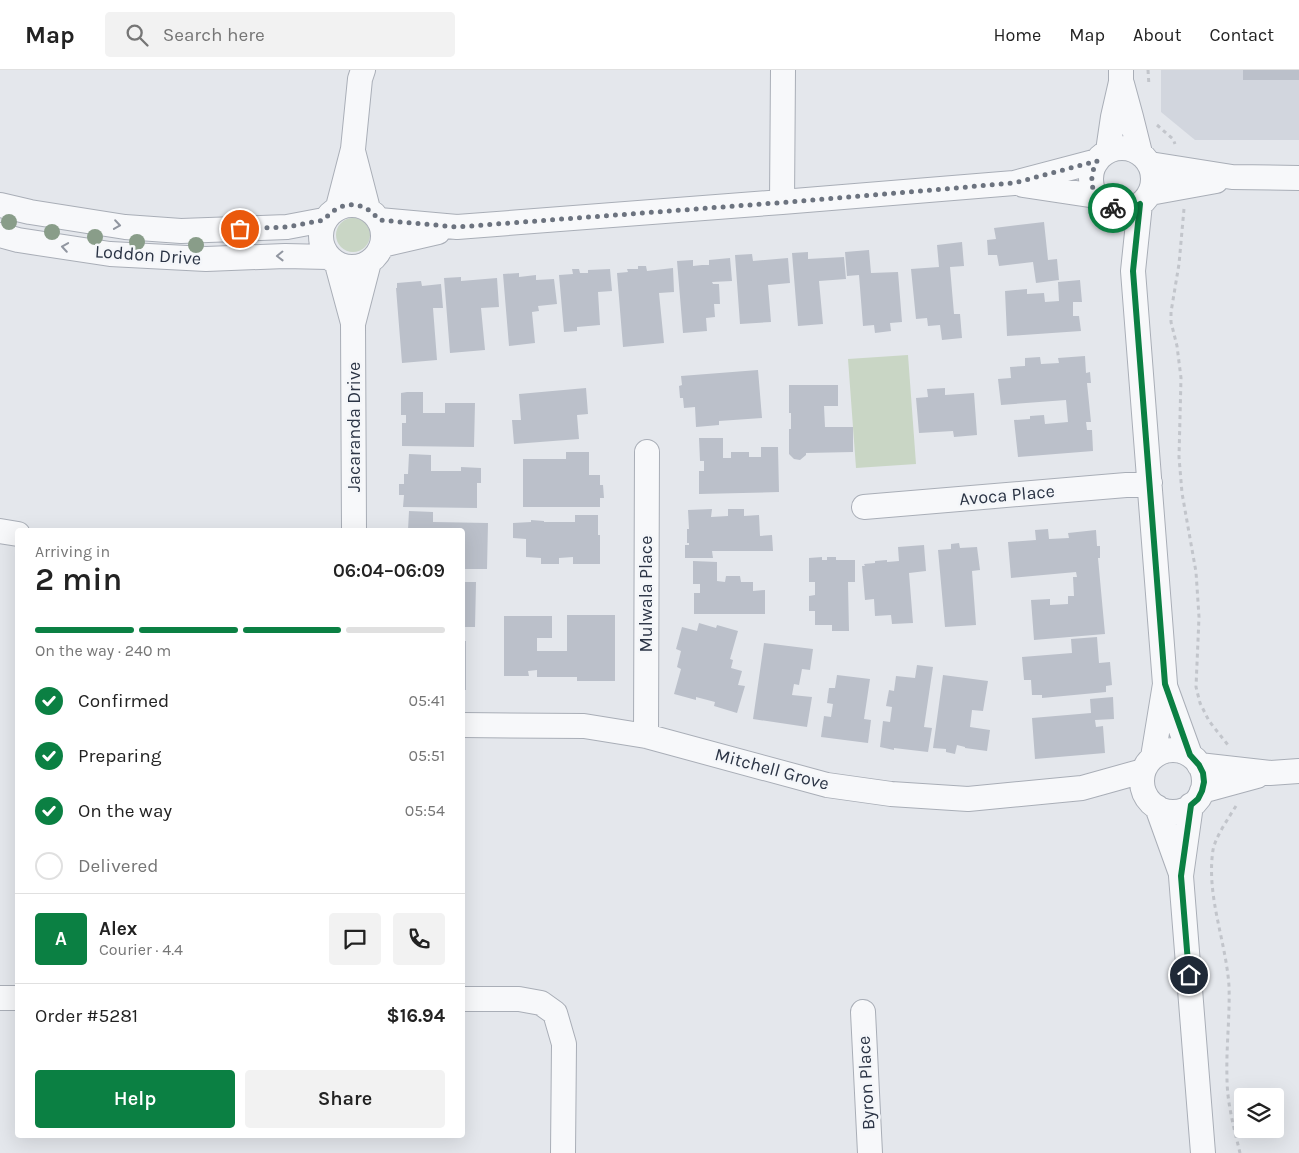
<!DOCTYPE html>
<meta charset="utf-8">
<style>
body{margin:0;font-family:Karla,sans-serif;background:#f2f2f2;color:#222;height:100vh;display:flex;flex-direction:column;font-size:19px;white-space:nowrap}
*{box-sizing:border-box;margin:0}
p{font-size:16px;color:#767676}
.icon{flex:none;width:28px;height:28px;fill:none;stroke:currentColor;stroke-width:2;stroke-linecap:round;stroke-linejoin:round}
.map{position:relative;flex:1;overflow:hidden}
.details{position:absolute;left:15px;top:458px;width:450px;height:610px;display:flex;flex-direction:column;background:#fff;border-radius:5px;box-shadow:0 5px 20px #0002}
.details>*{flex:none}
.controls{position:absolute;left:1234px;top:1018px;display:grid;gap:10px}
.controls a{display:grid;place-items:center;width:50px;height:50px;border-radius:5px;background:#fff;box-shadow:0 5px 20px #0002;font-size:25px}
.pin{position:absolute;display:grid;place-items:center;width:42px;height:42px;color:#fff;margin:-21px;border:2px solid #fff;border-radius:50%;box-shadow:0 1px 5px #0007}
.courier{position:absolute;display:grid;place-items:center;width:50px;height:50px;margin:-25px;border:4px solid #0b8043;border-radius:50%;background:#fff;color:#222;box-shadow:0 1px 6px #0007}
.overview em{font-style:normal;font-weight:600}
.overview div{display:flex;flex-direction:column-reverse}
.overview{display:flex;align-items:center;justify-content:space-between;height:85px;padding:0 20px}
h1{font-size:32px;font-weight:600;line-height:38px}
.bar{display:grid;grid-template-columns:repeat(4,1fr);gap:8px 5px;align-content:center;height:60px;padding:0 20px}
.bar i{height:6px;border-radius:4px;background:#e0e0e0}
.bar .on{background:#0b8043}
.bar p{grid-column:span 4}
.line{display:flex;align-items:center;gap:12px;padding:0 20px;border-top:1px solid #e0e0e0}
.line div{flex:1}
.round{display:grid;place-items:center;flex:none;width:52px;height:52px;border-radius:5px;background:#f2f2f2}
ol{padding:0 20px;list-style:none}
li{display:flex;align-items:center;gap:15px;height:55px}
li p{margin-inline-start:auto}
li .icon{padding:5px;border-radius:50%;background:#0b8043;color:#fff;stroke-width:4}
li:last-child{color:#767676}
li i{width:28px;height:28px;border:2px solid #e0e0e0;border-radius:50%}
.cta{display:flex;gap:10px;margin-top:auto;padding:10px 20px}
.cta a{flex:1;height:58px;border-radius:5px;background:#0b8043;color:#fff;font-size:20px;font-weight:600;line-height:58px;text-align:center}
.cta a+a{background:#f2f2f2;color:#222}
header{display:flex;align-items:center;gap:30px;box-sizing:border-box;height:70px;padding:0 25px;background:#fff;border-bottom:1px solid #e0e0e0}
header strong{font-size:24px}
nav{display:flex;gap:28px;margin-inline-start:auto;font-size:18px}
.search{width:350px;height:45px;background:#f2f2f2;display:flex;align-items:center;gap:12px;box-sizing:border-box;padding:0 18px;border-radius:5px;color:#767676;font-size:19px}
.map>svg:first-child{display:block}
</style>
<header>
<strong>Map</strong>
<div class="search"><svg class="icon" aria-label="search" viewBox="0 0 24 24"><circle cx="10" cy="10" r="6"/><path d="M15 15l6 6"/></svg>Search here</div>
<nav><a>Home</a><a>Map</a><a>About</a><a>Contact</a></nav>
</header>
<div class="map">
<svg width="1299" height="1083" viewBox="0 0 1299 1083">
<rect width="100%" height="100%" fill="#e4e7ec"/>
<!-- built -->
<path fill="#d2d6de" d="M1161 0H1299V70H1195L1161 42Z"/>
<!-- green -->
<path fill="#c9d6c5" d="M336 165a17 17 0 1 1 34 0a17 17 0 1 1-34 0Z
M908 285 916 394 856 398 848 289Z"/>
<!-- building -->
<path fill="#bbc0ca" d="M1243 0H1299V10H1243Z
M1044 152 1048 190 1057 189 1059 210 1036 213 1033 192 999 196 997 185H988L987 170 996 169 994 158Z
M962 172 964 196 950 197 954 244H960L962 268 942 270 940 255 928 256 927 248 916 249 911 199 939 197 937 175Z
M869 180 871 203 898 202 902 252 890 253 891 261 875 263 874 255 863 256 859 205 847 206 845 182Z
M808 182V189L844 187 846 209 819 211 823 254 798 256 792 183Z
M752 184 753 191 788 188 790 213 768 215 771 252 740 254 735 185Z
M730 188 732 211 712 212 713 214H719L720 234H714L715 247 706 248 707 261 683 263 677 191 693 190V196L702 195H709V190Z
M638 196H646L647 201 673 198 674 222 659 223 664 273 623 277 617 203 628 202 627 199H638Z
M572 199H579L580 203H588V200L610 199 612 221 598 222 600 255 577 257V261L564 262 559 205 573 204Z
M519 203V207L536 205V210L554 209 557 234 538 236 539 241 532 242 535 273 509 276 503 204Z
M461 207V211L497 208 499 237 481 238 485 280 450 283 444 208Z
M1080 210 1082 232H1073V246H1079L1081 261 1007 266 1005 221 1027 219V224L1044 223 1045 232 1059 231 1058 212Z
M421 211 422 216 441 214 443 238H433L437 290 402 293 396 218H397V213Z
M1085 286 1086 303 1090 302 1091 313H1087L1091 352H1086L1087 360H1092L1093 381 1018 387 1014 350 1030 349V346L1044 345 1045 354 1068 352 1066 330 1001 335 998 309 1011 308 1010 297 1025 296V288L1040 287 1041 294 1059 293 1058 288Z
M758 300 762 348 719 351V355L696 357 695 337 684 338 683 328H680L679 316 682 315 681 306Z
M789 315H838V336H824L825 357H853V382L806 383V385L800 390 794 389 789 384V359H791V343H789Z
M586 318 588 344 577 345 579 369 514 374 512 350H521L519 324Z
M945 318V325L974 323 977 365 954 367 953 361 919 363 916 328 928 327 927 319Z
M407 322H423V343H445V333H475L474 377 402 376V353H406V345H401V323Z
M699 368H723V388H731V382H749V387H761V377H778L779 422 699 424V401H704V391H700Z
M566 382H589V405H600V415H603L604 428H600V437H523V389H566Z
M409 384 431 385V401H461V397L481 398V413H477V438L403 437 404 425H399V414H404V404H408Z
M712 439 711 447 728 446V439H744V446L759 445 760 466 772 465 773 481H712L713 488H685V475H689V473H687V459H689L688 440Z
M409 441 433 442V452L488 453 487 499H462V460H408Z
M575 445H598V465H600V494H573V487L559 488V494H541V488L526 487V469L513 468V453L531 452V450L544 451V452H575Z
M1048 459 1049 469 1069 468 1068 463 1096 460 1097 476H1100V488H1098L1105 564 1034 570 1031 530 1050 529V535L1068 534V526H1074L1073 507H1077L1076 502 1011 508 1008 472 1036 470 1035 460Z
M959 473 960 478 977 477 980 500 972 501 976 555 945 557 938 480 951 479V474Z
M924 475 926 501 909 503 913 553 892 554 891 545 875 546 874 529 865 530 862 496H865L864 494 875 493V491L887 490V492L899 491 898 477Z
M822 487V490H827V487H836V490H855V512H848L849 561H832V555H815V541H809V526L815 525V512H809V488Z
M693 491 717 492V511L725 512 726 506H740L741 512H753V521L765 520V544H694V523H700V514H693Z
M462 512H476L475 557H462Z
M567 545H615V611H577V607H537V600L528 601 529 606H504V546H552V568H537V581H567Z
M699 553 716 558 717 555 738 561 730 589 733 590 731 598 742 601 738 615 745 616 737 643 714 636 715 632 696 627V630L674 624 681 599 677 597 681 581 676 579 682 557 697 561Z
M1097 567 1099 593 1110 592 1112 615 1106 616V622L1042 628V625H1032L1031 610H1024L1022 587 1072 583 1071 569Z
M462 571H466V620H462Z
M764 573 813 579 810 600 802 599 799 615 794 614 792 625 812 627 807 657 753 649Z
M917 595 933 597 924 657 932 658 928 682 894 678V680L880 677 883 651 890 652 892 637 886 636 889 620 894 621 896 606 915 608Z
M837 605 870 609 864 649 871 650 868 673 821 667 824 646 831 647 833 634 827 633 829 618H835Z
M943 605 988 611 983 641 972 640 970 657 990 660 987 681 965 678V677L957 675 955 684 946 682V679L933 678Z
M1113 627 1114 649 1095 650 1096 657 1103 656 1105 683 1035 689 1032 648 1091 643 1090 629Z"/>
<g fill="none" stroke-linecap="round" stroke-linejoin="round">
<defs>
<path id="minor" d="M1122 14 1131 47 1140 83
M1091 109a31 31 0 1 1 62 0a31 31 0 1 1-62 0Z
M353 81 368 139
M1108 81 1113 47 1121 12V0
M1150 94 1232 107 1299 108
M1023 115 1096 126
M1150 123 1216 111
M782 132 783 0
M1140 134 1133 201 1165 614 1153 687
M321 166a31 31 0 1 1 62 0a31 31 0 1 1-62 0Z
M0 135 30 142 125 157 181 161 287 157 324 150
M338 137 353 79 360 9 363 0
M379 150 457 157 782 132 1014 113 1097 91
M0 165 18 170 110 184 206 189 285 186 328 187
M382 175 438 162
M337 194 353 253
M864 437 1150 413
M354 460 353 254 369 192
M0 461 18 464
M1165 616 1190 685
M462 655 584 656 646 666 827 715 891 724 968 729 1082 718 1143 701
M646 666 647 382
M1142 711a31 31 0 1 1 62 0a31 31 0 1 1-62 0Z
M1199 695 1270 703 1299 701
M1202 721 1257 706
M1191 735 1181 806 1203 1083
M1157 737 1180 801
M0 928H18
M462 929H519L541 933 555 943 564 974 563 1083
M863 942 870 1083"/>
</defs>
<!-- minor casing -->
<use href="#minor" stroke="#a9aeb7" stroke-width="26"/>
<!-- path -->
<path stroke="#c2c5cb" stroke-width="3" stroke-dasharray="4 4" stroke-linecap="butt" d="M1148 0 1149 16
M1157 55 1173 69 1175 74
M1184 139 1179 194 1171 242V252L1177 276 1181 308 1179 387 1182 423 1196 502 1199 547 1196 617 1200 633 1209 651 1228 675
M1236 736C1229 747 1215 768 1213 780 1206 826 1226 871 1229 916 1230 947 1226 977 1227 1008 1227 1033 1234 1058 1240 1083"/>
<!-- minor -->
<use href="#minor" stroke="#f7f8fa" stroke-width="24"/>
</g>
<!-- trees -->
<g fill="#899d89">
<circle cx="9" cy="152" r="8"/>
<circle cx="52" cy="162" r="8"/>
<circle cx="95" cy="167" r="8"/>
<circle cx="137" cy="172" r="8"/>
<circle cx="196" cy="175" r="8"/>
</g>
<!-- one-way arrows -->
<defs><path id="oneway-chevron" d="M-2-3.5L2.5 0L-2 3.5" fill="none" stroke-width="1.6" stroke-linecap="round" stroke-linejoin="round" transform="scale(1.25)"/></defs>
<g stroke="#9196a0">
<use href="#oneway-chevron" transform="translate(117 155) rotate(8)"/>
<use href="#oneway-chevron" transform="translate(65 177) rotate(-171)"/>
<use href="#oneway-chevron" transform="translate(280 186) rotate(179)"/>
</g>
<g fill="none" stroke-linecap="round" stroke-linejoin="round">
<!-- done -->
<path stroke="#6c737f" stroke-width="5" stroke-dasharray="0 9" d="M240 159 287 157 324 150C340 130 363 129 379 150L457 157 802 131 1014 113 1097 91C1087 110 1091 130 1113 138"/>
<!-- route -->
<path stroke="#0b8043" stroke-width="6" d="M1113 138C1124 141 1131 139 1140 134L1133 201 1165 614 1190 685 1199 695 1203 703 1204 712 1202 721 1198 729 1191 735 1181 806 1189 905"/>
</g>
<g text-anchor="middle" stroke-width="5" stroke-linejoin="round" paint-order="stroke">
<!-- street labels -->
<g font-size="18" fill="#2b3445" stroke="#f4f6f9">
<text transform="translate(148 185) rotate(4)" y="6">Loddon Drive</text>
<text transform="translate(354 357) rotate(-90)" y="6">Jacaranda Drive</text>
<text transform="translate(1007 425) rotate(-5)" y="6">Avoca Place</text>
<text transform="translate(646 524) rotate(-90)" y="6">Mulwala Place</text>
<text transform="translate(772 699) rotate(15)" y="6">Mitchell Grove</text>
<text transform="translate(866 1013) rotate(-93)" y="6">Byron Place</text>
</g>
</g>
</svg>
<div class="controls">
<a><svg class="icon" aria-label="layers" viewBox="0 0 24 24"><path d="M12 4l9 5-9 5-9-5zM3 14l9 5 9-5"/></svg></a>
</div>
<div class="pin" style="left:240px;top:159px;background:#ea580c"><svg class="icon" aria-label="bag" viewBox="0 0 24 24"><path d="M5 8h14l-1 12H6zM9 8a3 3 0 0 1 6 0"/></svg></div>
<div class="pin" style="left:1189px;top:905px;background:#1f2937"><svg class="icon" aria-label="home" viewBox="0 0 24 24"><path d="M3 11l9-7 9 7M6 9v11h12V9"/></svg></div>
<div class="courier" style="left:1113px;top:138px"><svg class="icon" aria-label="bike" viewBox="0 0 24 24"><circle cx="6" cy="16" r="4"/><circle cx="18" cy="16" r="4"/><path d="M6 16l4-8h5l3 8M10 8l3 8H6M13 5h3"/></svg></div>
<section class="details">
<div class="overview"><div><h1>2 min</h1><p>Arriving in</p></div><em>06:04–06:09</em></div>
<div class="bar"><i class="on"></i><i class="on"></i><i class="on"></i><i></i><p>On the way · 240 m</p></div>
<ol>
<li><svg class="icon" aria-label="check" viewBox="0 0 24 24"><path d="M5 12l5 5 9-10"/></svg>Confirmed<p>05:41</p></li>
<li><svg class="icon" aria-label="check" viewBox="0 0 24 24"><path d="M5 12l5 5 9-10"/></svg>Preparing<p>05:51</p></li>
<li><svg class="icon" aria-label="check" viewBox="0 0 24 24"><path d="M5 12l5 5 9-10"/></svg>On the way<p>05:54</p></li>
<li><i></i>Delivered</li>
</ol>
<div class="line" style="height:90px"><b class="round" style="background:#0b8043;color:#fff">A</b><div><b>Alex</b><p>Courier · 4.4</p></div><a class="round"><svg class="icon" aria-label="chat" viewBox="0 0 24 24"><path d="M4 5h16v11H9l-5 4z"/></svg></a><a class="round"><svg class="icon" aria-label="phone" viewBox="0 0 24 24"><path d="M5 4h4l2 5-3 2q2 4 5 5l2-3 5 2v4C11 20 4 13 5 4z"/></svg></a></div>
<div class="line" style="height:65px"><div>Order #5281</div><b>$16.94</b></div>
<div class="cta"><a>Help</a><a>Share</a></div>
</section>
</div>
